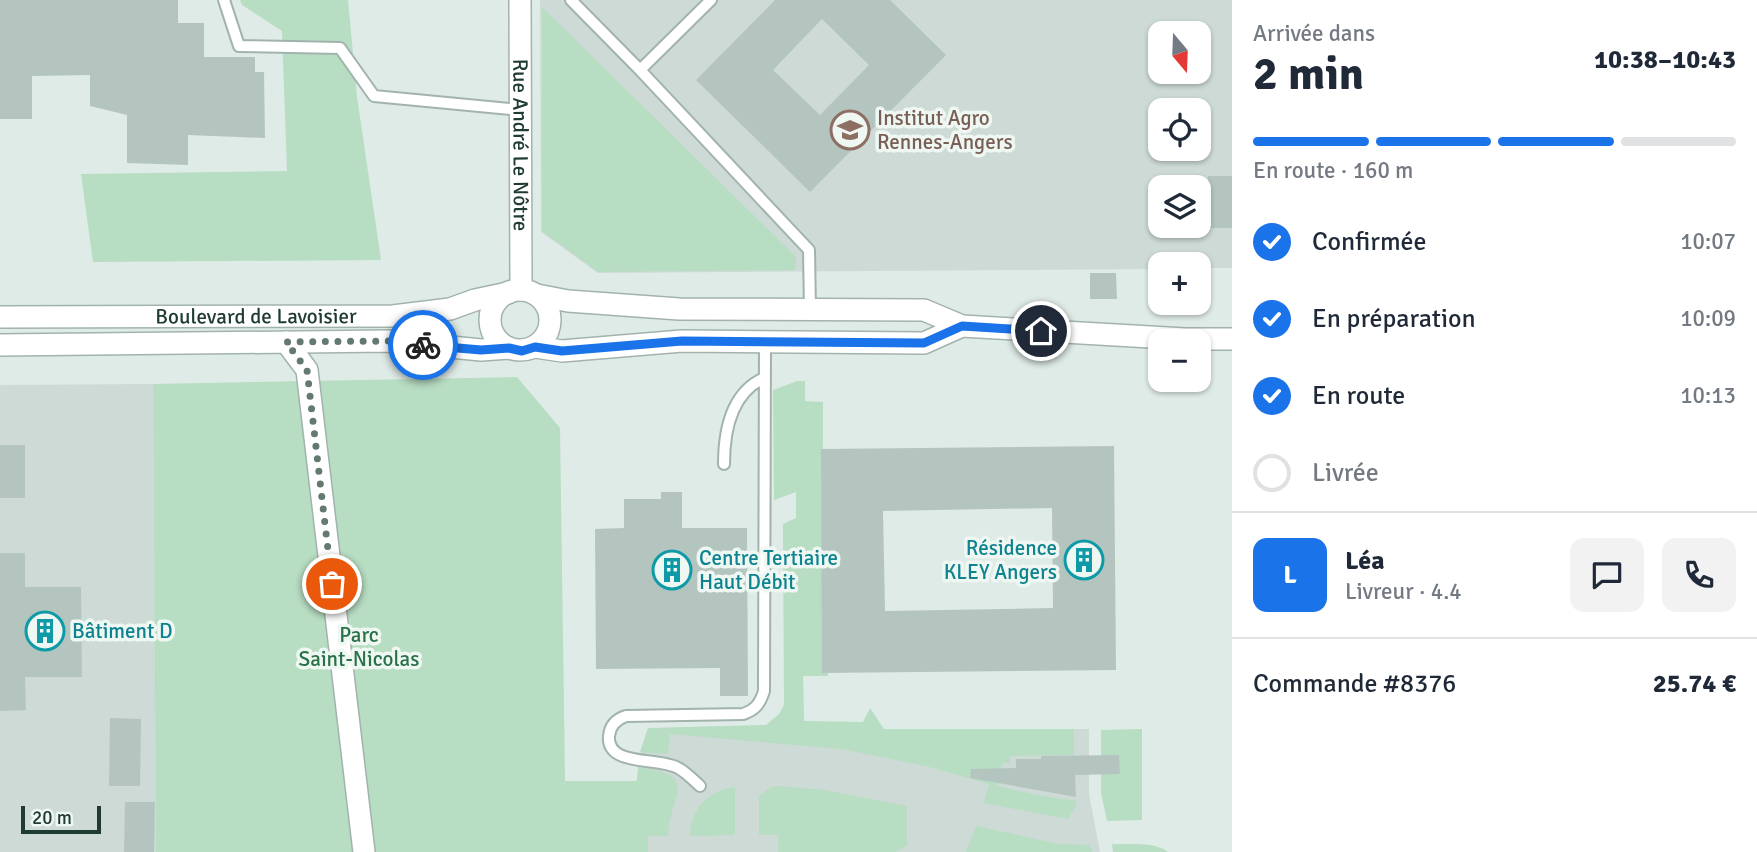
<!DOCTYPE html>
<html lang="fr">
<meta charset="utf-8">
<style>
body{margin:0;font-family:Signika,sans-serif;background:#f2f2f3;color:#1f2937;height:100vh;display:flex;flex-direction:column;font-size:26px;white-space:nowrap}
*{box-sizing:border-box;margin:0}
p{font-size:23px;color:#747a83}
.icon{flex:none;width:38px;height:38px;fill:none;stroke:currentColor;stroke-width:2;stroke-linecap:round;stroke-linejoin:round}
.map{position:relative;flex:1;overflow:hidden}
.panel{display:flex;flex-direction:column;background:#fff;width:525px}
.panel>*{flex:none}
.needle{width:46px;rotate:161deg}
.buttons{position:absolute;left:1148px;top:21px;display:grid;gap:14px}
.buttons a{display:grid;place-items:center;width:63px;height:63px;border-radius:14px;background:#fff;box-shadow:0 2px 5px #0004;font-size:35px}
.scale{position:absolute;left:21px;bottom:18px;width:80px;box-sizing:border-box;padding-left:7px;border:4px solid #203b34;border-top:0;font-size:19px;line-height:24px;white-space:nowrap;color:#203b34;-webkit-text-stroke:5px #eff7f3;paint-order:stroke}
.pin{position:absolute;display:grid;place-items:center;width:60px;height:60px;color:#fff;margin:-30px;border:4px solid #fff;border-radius:50%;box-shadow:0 2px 7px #0007}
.courier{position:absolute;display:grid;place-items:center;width:70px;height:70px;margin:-35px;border:5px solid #1a73e8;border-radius:50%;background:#fff;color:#222;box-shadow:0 2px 9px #0007}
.headline em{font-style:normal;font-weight:800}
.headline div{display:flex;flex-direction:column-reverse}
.headline{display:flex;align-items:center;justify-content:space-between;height:119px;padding:0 21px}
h1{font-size:46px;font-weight:800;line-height:52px}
.bar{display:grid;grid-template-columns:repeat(4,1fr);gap:10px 7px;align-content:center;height:84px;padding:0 21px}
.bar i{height:9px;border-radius:5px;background:#e0e1e3}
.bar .current{background:#1a73e8}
.bar p{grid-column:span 4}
.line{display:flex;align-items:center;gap:18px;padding:0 21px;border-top:2px solid #e0e1e3}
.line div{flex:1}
.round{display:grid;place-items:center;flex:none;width:74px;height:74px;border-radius:14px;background:#f2f2f3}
ol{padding:0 21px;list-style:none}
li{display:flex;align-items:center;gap:21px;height:77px}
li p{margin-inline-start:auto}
li .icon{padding:7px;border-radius:50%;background:#1a73e8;color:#fff;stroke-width:4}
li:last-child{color:#747a83}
li i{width:38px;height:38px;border:4px solid #e0e1e3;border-radius:50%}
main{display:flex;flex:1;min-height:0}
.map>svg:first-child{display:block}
</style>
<main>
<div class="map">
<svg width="1232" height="852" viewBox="0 0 1232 852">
<rect width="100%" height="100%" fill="#dfebe6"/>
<!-- built -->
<path fill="#cddad5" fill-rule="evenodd" d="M540 0H1232V268H1199V264H1160V269L598 273 541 232ZM1160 33H1199V72H1160ZM1160 110H1199V149H1160ZM1160 187H1199V226H1160Z
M153 384 156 852H0V385Z
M798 729H1089V794L1100 852H632L639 759 646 734Z"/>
<!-- green -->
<path fill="#b7ddc2" d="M240 0H348L357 97 381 260 93 262 81 174 287 171 282 31 242 5Z
M542 7 796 257 795 270 598 272 542 231Z
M517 377 560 428 565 781H637L638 767C703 776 669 794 668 836H648V852H156L153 384Z
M797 381H805V401L823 402 822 672 828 673V676H803L804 721 863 722 870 708 884 729H1074V755L1010 756V763H1002L996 786 1037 795 1076 801V806L1068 819 984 803 989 784 930 767 841 749 670 734 668 754 640 752 648 728 766 725 779 714 784 705 783 524 796 518V492L774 500 773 390Z
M1142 729V820L1107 821 1101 793V730Z
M777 786 824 790 907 806V845L895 852H778V835H759V796L769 788Z
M735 787V835L690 836C692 808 707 791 735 787Z
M976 826 1059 844 1090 845 1092 852H966Z
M1112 844C1129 845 1153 841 1168 852H1113Z"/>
<!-- building -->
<path fill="#b4c5bf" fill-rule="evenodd" d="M0 0H178V23H204V57H255V72H264L265 138 188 135V165L127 163V115L90 106V75L32 76V119H0Z
M775 0H890L946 55 810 192 696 80ZM822 19 869 65 820 115 773 70Z
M1208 176H1232V228H1207Z
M1090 273H1116L1117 299H1090Z
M0 445H25V498H0Z
M1114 446 1116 670 822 673 821 449ZM1052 508 1053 608 885 611 883 511Z
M661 492H682V528H747L748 696H720V668L596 669 595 529 624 528V499H661Z
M0 553H25V587H81L82 677H25L26 710 0 711Z
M110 718 141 719 140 786H109Z
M1119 755 1120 774 1075 775 1076 797 970 778 971 769 1016 768V759H1041V756Z
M125 802H155L154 852H124Z"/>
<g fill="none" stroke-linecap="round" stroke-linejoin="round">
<defs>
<path id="lane" d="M224 0 239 46 340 48 374 96 521 110
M571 0 640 70 711 0
M640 70 809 250 810 311
M724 464C724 431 731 393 764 378
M700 786C693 780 686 772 678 768 659 757 606 767 609 736 610 725 617 719 626 716L743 714C755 710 760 704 764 691L765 341"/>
<g id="street">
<path id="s1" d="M520 0 521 290"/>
<circle cx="520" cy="320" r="30"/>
<path d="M537 295 568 301 679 309 924 310 962 326 1185 339H1232"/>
<path id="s2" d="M0 317 393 316 450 309 475 300 508 293"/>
<path d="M286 342 307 370 364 852"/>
<path d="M0 345 389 341 481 350 509 348"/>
<path d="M535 347 562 351 682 341 924 343 962 326"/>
</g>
</defs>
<!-- lane casing -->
<use href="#lane" stroke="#a2b3ad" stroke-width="14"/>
<!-- street casing -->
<use href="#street" stroke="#a2b3ad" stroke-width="24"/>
<!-- lane -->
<use href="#lane" stroke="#fff" stroke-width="10"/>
<!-- street -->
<use href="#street" stroke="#fff" stroke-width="21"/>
</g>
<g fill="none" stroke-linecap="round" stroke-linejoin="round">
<!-- done -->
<path stroke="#637972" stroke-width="7" stroke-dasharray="0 12.6" d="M332 584 307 370 286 342 389 341 423 345"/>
<!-- route -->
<path stroke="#1a73e8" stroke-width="9" d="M423 345 481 350 509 348 522 351 535 347 562 351 682 341 924 343 962 326 1041 331"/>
</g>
<!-- icons -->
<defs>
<symbol id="university-ring" viewBox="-11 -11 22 22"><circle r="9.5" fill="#eff7f3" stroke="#8d6e63" stroke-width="1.5"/><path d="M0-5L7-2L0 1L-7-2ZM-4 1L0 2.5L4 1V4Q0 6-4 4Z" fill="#8d6e63"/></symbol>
<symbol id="building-ring" viewBox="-11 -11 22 22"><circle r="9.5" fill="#eff7f3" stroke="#0f9aa8" stroke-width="1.5"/><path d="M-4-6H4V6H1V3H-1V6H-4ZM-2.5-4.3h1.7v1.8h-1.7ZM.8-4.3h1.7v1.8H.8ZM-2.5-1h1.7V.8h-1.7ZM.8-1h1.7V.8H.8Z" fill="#0f9aa8"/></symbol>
</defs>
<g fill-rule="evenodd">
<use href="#university-ring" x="828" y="108" width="44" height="44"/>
<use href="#building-ring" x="1062" y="538" width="44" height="44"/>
<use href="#building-ring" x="650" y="548" width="44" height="44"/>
<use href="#building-ring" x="23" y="609" width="44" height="44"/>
</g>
<g text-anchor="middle" stroke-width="7" stroke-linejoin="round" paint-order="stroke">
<!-- education labels -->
<g font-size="21" fill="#785e54" stroke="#eff7f3" text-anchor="start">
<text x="877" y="125">Institut Agro<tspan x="877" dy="24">Rennes-Angers</tspan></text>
</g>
<!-- street labels -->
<g font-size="21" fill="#203b34" stroke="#eff7f3">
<text dy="7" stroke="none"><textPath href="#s1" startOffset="145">Rue André Le Nôtre</textPath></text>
<text dy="7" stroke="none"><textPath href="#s2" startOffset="256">Boulevard de Lavoisier</textPath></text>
</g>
<!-- culture labels -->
<g font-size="21" fill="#0d838f" stroke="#eff7f3" text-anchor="start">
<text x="1057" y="555" text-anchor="end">Résidence<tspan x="1057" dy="24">KLEY Angers</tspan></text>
<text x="699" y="565">Centre Tertiaire<tspan x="699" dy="24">Haut Débit</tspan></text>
<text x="72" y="638">Bâtiment D</text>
</g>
<!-- park labels -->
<g font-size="21" fill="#297248" stroke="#eff7f3">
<text x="359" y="642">Parc<tspan x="359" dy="24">Saint-Nicolas</tspan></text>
</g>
</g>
</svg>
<div class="buttons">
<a><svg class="needle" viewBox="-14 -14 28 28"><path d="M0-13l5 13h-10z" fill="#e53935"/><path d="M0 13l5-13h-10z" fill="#747a83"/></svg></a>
<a><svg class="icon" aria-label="locate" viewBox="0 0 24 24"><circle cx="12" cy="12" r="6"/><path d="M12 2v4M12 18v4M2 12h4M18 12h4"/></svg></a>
<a><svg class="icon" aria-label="layers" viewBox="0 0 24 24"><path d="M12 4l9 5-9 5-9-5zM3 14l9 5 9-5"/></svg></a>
<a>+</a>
<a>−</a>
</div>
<div class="scale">20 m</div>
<div class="pin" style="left:332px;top:584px;background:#ea580c"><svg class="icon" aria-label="bag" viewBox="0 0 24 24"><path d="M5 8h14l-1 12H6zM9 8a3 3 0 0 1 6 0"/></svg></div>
<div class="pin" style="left:1041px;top:331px;background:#1f2937"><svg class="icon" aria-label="home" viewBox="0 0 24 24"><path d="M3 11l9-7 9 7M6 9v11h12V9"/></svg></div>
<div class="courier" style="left:423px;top:345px"><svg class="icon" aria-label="bike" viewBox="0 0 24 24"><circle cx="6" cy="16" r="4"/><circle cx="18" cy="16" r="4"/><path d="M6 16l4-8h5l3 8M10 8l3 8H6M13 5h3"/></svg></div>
</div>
<section class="panel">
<div class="headline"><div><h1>2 min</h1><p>Arrivée dans</p></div><em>10:38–10:43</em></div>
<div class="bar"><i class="current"></i><i class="current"></i><i class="current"></i><i></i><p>En route · 160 m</p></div>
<ol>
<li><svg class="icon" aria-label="check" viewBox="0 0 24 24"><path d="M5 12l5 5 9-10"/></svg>Confirmée<p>10:07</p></li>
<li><svg class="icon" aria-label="check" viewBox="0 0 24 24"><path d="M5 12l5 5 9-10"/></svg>En préparation<p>10:09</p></li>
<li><svg class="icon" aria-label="check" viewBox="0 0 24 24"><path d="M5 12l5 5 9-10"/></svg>En route<p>10:13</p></li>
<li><i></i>Livrée</li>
</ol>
<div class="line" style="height:126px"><b class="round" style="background:#1a73e8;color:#fff">L</b><div><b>Léa</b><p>Livreur · 4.4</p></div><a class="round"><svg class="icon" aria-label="chat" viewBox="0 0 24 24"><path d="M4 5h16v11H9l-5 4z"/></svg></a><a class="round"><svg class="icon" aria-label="phone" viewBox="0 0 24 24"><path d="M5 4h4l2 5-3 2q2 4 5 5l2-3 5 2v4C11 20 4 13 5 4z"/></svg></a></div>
<div class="line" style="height:91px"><div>Commande #8376</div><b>25.74 €</b></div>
</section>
</main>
